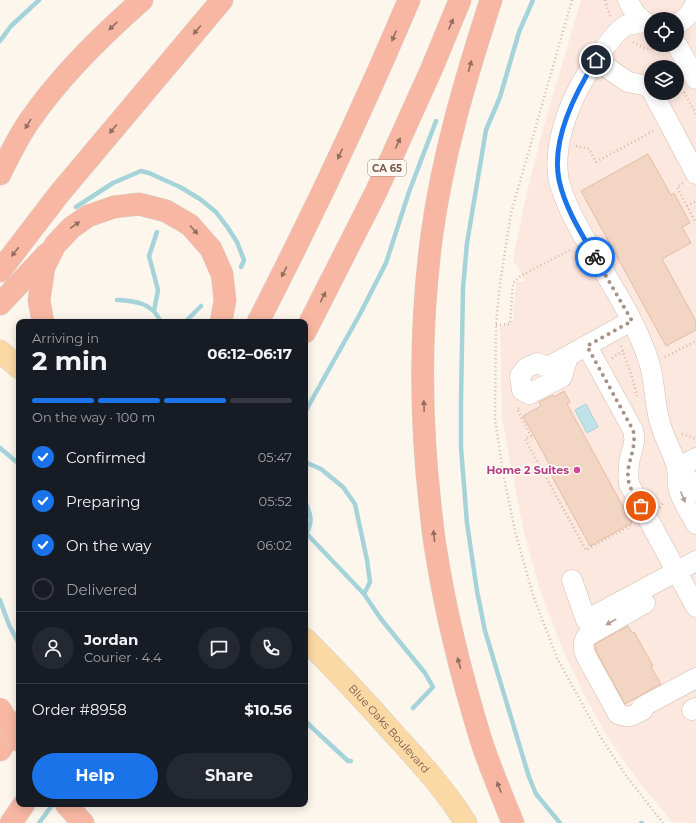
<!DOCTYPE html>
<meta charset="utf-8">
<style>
body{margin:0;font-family:Montserrat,sans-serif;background:#242831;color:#f1f3f6;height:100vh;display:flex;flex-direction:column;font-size:15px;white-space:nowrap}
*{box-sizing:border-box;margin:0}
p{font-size:13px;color:#9ea1a6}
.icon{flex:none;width:22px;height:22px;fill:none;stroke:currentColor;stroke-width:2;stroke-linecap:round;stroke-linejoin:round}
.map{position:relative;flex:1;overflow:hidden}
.panel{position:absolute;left:16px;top:319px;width:292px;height:488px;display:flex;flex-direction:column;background:#171b24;border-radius:8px;box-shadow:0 2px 10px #0003}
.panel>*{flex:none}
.controls{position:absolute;left:644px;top:12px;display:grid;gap:8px}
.controls a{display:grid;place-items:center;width:40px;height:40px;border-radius:50%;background:#171b24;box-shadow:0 2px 10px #0003;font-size:20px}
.pin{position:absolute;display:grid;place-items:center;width:34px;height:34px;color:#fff;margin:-17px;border:2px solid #fff;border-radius:50%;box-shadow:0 1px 4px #0007}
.courier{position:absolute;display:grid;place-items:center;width:40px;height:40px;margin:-20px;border:3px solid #1a73e8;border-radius:50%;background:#fff;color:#222;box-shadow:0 1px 5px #0007}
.overview em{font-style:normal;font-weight:700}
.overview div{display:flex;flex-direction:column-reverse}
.overview{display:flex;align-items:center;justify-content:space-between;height:68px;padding:0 16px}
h1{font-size:26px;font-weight:700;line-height:30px}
.bar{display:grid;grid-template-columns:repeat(4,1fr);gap:6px 4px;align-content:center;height:48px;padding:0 16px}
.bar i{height:5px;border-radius:3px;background:#363941}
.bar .on{background:#1a73e8}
.bar p{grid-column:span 4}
.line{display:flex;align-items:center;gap:10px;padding:0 16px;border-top:1px solid #363941}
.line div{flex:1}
.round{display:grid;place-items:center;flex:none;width:42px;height:42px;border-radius:21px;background:#242831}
ol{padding:0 16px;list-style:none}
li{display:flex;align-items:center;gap:12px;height:44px}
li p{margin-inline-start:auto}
li .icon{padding:4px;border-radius:50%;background:#1a73e8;color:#fff;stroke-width:4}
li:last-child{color:#9ea1a6}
li i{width:22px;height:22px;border:2px solid #363941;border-radius:50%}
.action{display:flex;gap:8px;margin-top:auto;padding:8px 16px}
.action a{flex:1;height:46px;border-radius:24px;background:#1a73e8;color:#fff;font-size:16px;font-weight:700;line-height:46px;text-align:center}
.action a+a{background:#242831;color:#f1f3f6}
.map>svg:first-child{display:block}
</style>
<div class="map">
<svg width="696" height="823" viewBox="0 0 696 823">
<rect width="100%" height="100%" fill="#fdf6ec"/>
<!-- commercial -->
<path fill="#fde8e0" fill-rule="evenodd" d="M581 0H696V823L672 822 633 774 607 736 589 704 565 655 541 593 524 533 502 419 500 327 513 320 516 282 525 281 513 260 526 196 542 133ZM651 19H677V45H651ZM651 67H677V93H651Z"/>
<!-- water -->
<path fill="#bfe3e8" stroke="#a5d3da" d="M586 404 598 427 587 433 575 410Z"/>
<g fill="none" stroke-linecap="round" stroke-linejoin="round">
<!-- stream -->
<path stroke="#a5d3da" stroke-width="4.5" d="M533 0 519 32 500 97 486 130 467 243 463 288 461 402V448L467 523 477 591 485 631 529 777 536 794 560 823
M0 41 11 26 39 0
M76 207 113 183 141 171 149 173 180 187 200 199 216 212 228 228 237 242 244 260 241 267
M117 300C137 301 152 303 161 322
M154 311 158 290 149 256 157 232
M185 322 201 306
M305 412 360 314 386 263 409 192 436 121
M0 448 19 464
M305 462 321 469 343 487 355 504 367 560 370 582 364 594
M305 501C310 513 314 522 306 533L364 594 381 619 425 673 433 687 413 708
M0 600 9 625 18 642
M305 721 348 761H351
M39 823 53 804
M641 823H642"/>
</g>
<!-- building -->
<path fill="#f3d5c3" stroke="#e6bba3" d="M648 154 671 195 674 193 690 223 682 227 691 243 662 259 696 321V330L666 346 581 191Z
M564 391 570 402 567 404 632 523 590 546 549 471 552 469 523 416 541 406 539 402 553 395 554 397Z
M628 626 632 633 634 632 653 666 651 667 661 684 625 704 596 651 595 646V644Z"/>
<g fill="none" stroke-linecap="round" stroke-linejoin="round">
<defs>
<path id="minor" d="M628 0C633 12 639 20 651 25
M645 22C639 23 632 24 627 25 616 29 593 64 587 74 569 102 552 147 559 181 565 203 576 224 588 244 609 282 636 320 649 362 655 381 654 400 659 419 663 436 672 451 677 467 678 473 677 480 678 485 680 499 690 512 696 524
M677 24C687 19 692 12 696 2
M677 45 696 79
M596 60 628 82 648 86 651 90
M653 93 696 174
M587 346 633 430C636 442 633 446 630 458 628 467 628 475 629 484L696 607
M568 357 562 377 529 394 522 390 520 376 526 368 537 363 548 367 631 321
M677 468 691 482 696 492
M677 468 696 458
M572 580 586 620 696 561
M642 707 696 678
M643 710C634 715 629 719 618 714L586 656C583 649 582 643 587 636L645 603
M692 710 696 708"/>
<g id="major">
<path d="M0 351 19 368"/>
<path id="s1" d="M305 639C336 670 366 702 395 735 421 763 446 791 466 823"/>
</g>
<path id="highway" d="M491 0C466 77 443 154 432 234 420 323 420 415 430 504 432 520 433 535 436 551 446 615 462 678 481 740 490 768 502 796 513 823
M0 174C9 156 18 137 30 120 61 75 101 36 142 0
M0 271 59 194 222 0
M0 304 47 254
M43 322 39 300 44 267 55 245 71 228 88 216 114 207 139 204 166 211 190 225 211 249 222 274 225 300 221 322
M258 322C312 217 363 109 409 0
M305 332 376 192 432 68 460 0
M0 750 19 722
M66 804 83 823
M11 823 24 804"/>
</defs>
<!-- minor casing -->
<use href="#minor" stroke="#d1beb0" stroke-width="21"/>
<!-- major casing -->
<use href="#major" stroke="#dad1cd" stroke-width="23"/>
<!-- highway casing -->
<use href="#highway" stroke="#dad1cd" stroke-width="23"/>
<!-- path -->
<path stroke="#d9b8a5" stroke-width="2.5" stroke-dasharray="1 3" stroke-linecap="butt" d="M572 0 511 213 500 283 496 325 495 419 504 478 516 535 533 595 557 658 601 738 627 777 663 823
M605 0 610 16
M633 42 644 48 662 50
M684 92 696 114
M576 146 589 149 596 162 655 130
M683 183 677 187 696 223
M687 206 696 201
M496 325 510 324 513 283 522 275 572 249
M621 346 632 377 637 396
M665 357 696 341
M612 358 623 351
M519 408 517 409 531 436 525 439 586 550 632 525
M682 434 696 439
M660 508 663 503"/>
<!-- minor -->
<use href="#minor" stroke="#fff" stroke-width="20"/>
<!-- major -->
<use href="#major" stroke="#fbd9a5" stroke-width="22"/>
<!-- highway -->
<use href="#highway" stroke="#f7b7a3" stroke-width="22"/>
<defs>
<path id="highway-bridge" d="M0 709 19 741"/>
</defs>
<!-- highway-bridge casing -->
<use href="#highway-bridge" stroke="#dad1cd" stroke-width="23" stroke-linecap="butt"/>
<!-- highway-bridge -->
<use href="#highway-bridge" stroke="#f7b7a3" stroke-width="22"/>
</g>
<!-- one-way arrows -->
<defs><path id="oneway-solid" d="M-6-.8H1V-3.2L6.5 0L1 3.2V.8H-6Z"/></defs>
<g fill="#936e5e">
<use href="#oneway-solid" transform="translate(451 24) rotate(-67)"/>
<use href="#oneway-solid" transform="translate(113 26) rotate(137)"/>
<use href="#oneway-solid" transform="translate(197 30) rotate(130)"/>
<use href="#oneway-solid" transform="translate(394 36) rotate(113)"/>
<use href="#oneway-solid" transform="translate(470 66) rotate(-74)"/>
<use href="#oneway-solid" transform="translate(28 124) rotate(121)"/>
<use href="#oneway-solid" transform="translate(113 129) rotate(130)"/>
<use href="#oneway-solid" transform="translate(398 143) rotate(-66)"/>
<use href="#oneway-solid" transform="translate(340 154) rotate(114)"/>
<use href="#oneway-solid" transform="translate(75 225) rotate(-35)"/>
<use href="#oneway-solid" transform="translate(194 230) rotate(49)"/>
<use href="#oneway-solid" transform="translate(15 252) rotate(128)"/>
<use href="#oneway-solid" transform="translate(284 272) rotate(117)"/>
<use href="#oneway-solid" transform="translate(323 297) rotate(-63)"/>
<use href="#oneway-solid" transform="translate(424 406) rotate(-92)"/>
<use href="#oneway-solid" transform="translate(434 536) rotate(-96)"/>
<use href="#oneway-solid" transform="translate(459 663) rotate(-106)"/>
<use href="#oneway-solid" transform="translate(499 787) rotate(-111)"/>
</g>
<g fill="#af9d94">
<use href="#oneway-solid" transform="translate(683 497) rotate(67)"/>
<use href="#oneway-solid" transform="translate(611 622) rotate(151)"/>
</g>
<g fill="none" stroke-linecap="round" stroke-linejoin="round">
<!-- done -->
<path stroke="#a89285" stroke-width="4" stroke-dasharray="0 7.2" d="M595 257 632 321 587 346 633 430C638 450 624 464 629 483 631 491 637 499 641 506"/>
<!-- route -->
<path stroke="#1a73e8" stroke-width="5" d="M595 257C581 233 565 208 559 180 551 140 575 93 596 60"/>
</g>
<!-- markers -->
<circle fill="#d1479c" stroke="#fffaf3" stroke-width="1.5" cx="577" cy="470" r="4"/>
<g text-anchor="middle" stroke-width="3.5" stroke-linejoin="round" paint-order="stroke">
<!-- shield labels -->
<rect fill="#fffaf3" stroke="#a28b7f" stroke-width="1" x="368" y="160" width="38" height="16" rx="3"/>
<g font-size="10" font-weight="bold" fill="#7a5c4d">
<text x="387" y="172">CA 65</text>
</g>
<!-- hotel labels -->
<g font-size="11" font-weight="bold" fill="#b23c85" stroke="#fffaf3" text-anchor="end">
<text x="569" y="474">Home 2 Suites</text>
</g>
<!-- street labels -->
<g font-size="11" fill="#7a5c4d" stroke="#fffaf3">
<text dy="4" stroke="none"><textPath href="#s1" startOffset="123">Blue Oaks Boulevard</textPath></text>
</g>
</g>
</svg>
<div class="controls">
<a><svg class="icon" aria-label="locate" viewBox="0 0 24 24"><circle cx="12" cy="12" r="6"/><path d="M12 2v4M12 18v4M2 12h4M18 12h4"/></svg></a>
<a><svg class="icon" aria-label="layers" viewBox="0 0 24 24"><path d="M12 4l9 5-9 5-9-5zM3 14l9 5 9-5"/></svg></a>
</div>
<div class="pin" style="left:641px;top:506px;background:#ea580c"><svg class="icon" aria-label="bag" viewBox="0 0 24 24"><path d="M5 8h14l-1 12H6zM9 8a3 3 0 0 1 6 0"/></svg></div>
<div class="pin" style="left:596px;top:60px;background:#1f2937"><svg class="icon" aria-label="home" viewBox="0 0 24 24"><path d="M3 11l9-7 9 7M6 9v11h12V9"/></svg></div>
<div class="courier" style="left:595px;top:257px"><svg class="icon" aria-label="bike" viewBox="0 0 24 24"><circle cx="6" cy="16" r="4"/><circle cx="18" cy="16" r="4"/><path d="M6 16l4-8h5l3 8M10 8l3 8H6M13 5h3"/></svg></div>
<section class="panel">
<div class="overview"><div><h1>2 min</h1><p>Arriving in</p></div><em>06:12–06:17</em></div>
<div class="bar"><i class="on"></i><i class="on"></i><i class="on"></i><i></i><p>On the way · 100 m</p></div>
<ol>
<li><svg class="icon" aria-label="check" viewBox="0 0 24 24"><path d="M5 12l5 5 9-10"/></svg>Confirmed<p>05:47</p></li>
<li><svg class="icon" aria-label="check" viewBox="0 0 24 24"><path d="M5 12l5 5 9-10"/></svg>Preparing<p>05:52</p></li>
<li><svg class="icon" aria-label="check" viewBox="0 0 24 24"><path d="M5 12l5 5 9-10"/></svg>On the way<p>06:02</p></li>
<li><i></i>Delivered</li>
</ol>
<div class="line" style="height:72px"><a class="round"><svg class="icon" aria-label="person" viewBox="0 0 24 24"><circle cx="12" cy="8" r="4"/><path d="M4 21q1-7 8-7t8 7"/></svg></a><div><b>Jordan</b><p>Courier · 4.4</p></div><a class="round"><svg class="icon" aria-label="chat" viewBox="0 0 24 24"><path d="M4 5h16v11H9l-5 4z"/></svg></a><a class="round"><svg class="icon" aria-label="phone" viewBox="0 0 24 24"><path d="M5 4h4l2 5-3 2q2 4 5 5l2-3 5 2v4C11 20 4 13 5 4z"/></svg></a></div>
<div class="line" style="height:52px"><div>Order #8958</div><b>$10.56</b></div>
<div class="action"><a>Help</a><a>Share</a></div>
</section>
</div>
